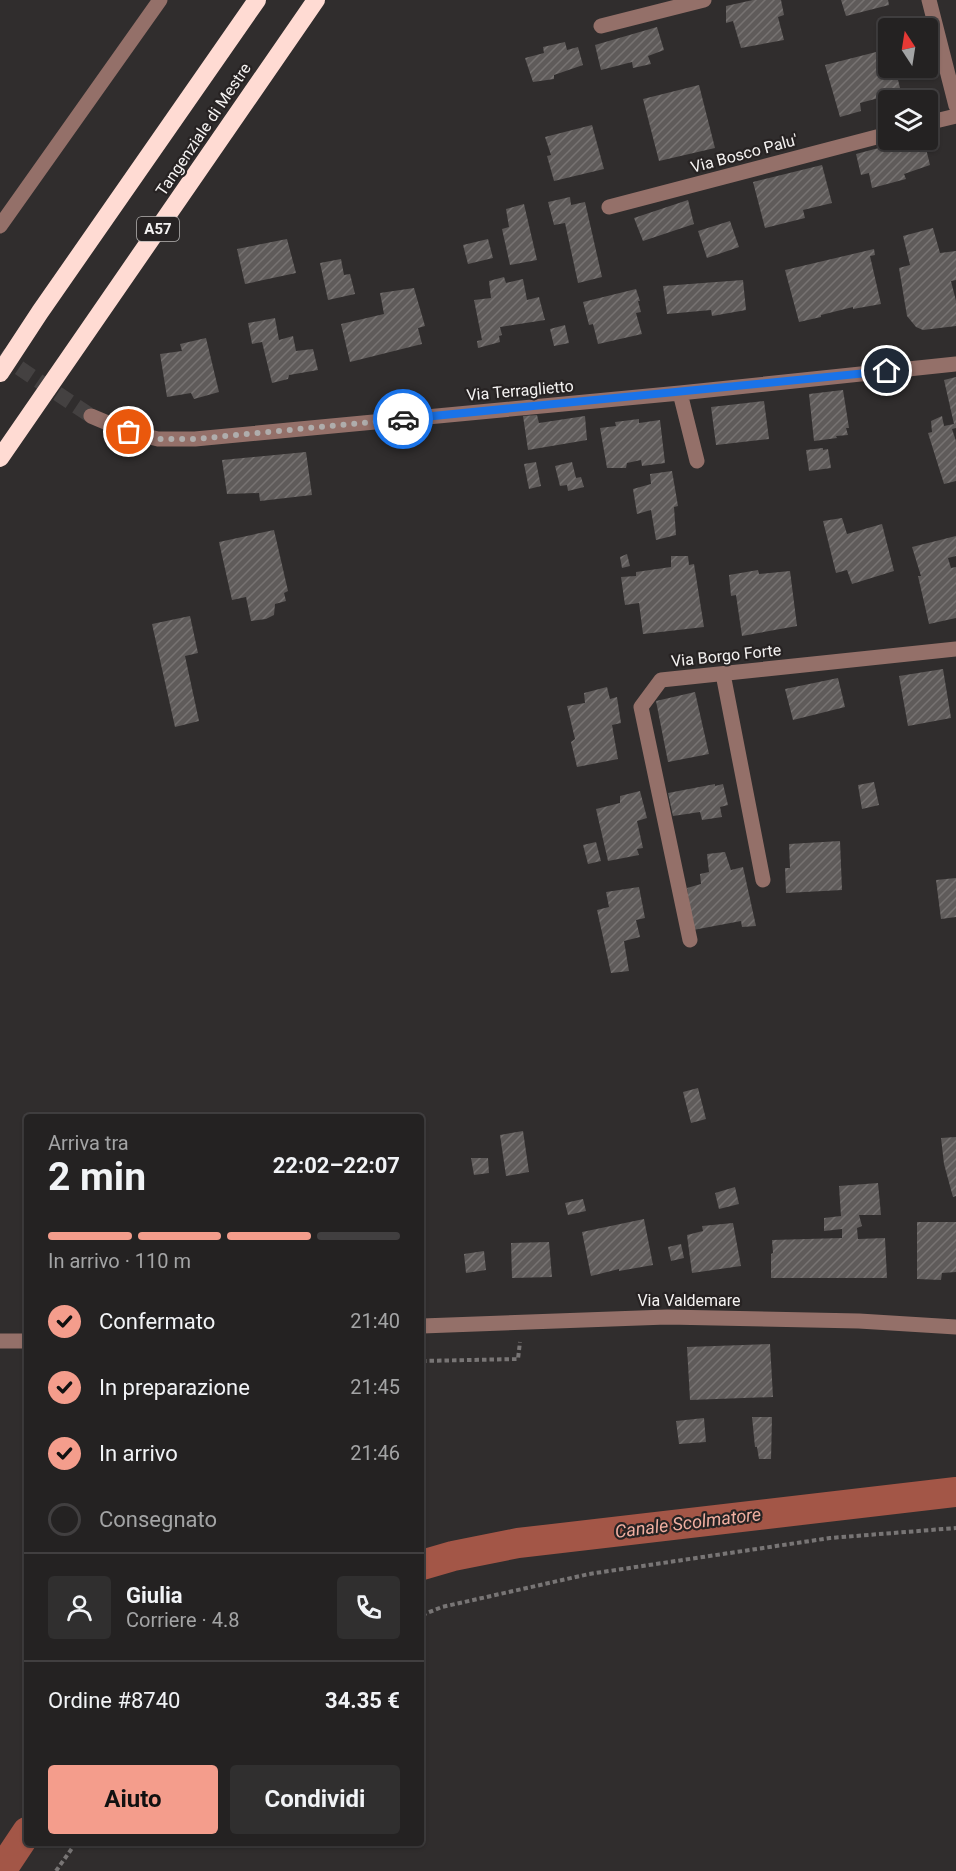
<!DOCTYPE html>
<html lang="it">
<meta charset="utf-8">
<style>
body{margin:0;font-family:Roboto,sans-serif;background:#302f2f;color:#f1f3f6;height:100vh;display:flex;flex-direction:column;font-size:22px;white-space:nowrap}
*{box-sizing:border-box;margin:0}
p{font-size:20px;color:#a3a4a5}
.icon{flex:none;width:33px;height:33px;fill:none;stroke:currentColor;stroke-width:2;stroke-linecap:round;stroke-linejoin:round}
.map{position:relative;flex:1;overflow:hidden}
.panel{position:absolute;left:24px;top:1114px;width:400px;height:732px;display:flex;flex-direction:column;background:#242222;border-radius:6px;box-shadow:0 2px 4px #0004,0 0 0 2px #413f40}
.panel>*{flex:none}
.needle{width:39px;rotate:348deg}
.fabs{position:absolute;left:878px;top:18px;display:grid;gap:12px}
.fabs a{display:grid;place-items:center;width:60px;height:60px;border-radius:6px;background:#242222;box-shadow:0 2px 4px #0004,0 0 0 2px #413f40;font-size:30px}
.pin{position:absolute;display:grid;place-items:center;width:51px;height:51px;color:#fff;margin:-26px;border:3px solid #fff;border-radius:50%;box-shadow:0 2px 6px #0007}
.courier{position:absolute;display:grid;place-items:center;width:60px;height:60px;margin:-30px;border:4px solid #1a73e8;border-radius:50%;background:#fff;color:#222;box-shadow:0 2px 8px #0007}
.overview em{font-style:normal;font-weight:700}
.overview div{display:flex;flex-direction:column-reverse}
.overview{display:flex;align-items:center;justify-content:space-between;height:102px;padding:0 24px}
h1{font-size:39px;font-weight:700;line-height:45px}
.bar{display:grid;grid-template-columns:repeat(4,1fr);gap:9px 6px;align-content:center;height:72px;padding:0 24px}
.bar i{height:8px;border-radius:4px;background:#413f40}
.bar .selected{background:#f49d8c}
.bar p{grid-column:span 4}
.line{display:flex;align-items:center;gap:15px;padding:0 24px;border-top:2px solid #413f40}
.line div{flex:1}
.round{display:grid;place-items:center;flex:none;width:63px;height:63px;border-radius:6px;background:#302f2f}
ol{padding:0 24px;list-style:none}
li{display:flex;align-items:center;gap:18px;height:66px}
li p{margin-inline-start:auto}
li .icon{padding:6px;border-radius:50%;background:#f49d8c;color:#111;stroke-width:4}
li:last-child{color:#a3a4a5}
li i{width:33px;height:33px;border:3px solid #413f40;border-radius:50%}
.action{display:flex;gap:12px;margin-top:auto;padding:12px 24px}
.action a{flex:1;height:69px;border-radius:6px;background:#f49d8c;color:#111;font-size:24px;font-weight:700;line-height:69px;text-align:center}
.action a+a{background:#302f2f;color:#f1f3f6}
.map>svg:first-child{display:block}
</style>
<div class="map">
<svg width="956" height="1871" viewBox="0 0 956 1871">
<defs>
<pattern id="building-hatch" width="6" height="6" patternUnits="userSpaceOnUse" patternTransform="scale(1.5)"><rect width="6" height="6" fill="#5f5b5a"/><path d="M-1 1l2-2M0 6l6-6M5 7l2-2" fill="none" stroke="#777372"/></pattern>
</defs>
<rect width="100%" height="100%" fill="#302d2d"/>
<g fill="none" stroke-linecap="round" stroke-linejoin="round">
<!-- canal -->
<path stroke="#a35647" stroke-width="30" d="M422 1565 453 1556 518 1543 956 1492
M1 1871 27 1832"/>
</g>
<!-- building -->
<path fill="url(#building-hatch)" d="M753 0H781L784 15 778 17 784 40 741 48 733 21 726 23V6Z
M841 0H888L889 5 846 16Z
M657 27 664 50 648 56 651 64 633 68 632 62 601 70 595 45Z
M565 42 567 50 578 47 583 65 554 75V79L533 82 525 58 544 53 543 47Z
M888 49V68H895L901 92 860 103 861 111 840 117 825 65Z
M699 85 715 148 659 161 643 99Z
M592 125 604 169 554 181 547 156 551 155 545 137Z
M909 140H924L930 165 904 174 906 179 872 188 869 173 861 175 856 154Z
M822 165 832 203 803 210 805 218 765 228 753 182Z
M570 197 571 205 585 202 602 277 578 283 565 223 554 225 548 202Z
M688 200 694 224 643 241 634 218Z
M524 204 537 260 510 265 502 229 509 227 506 209Z
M730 221 739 247 707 258 698 231Z
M933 228 940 253 956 251V280L951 281 956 301V326L923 330 916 327 907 316 899 268 910 265 903 236Z
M287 239 296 273 245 284 237 249Z
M488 239 493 258 468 264 463 245Z
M874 249 875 255 870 256 881 304 853 309V307L821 315V317L799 322 785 270Z
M341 259 344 275 350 274 355 294 328 300 320 263Z
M504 277 506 283 523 279 527 300 539 297 545 320 500 327 502 335 499 336 500 342 478 348 477 341 482 340 474 300 491 298 489 281Z
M743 280 746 310 712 316 711 310 667 314 663 286Z
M414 288 425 326 418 328 422 344 350 362 341 324 384 314 380 293Z
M636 289 640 301H638L641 312 636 313 642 334 598 344 593 324 589 325 583 302Z
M275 318 279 340 293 336 296 351 313 349 318 370 289 375 288 379 272 383 262 342 252 344 248 323Z
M565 325 569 343 554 346 550 329Z
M206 338 219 392 194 399 191 393 167 397 160 354 182 351 180 344Z
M956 377V428L952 429 956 441V481L944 484 928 433 932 432 931 421 942 416 944 426 954 424 944 380Z
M843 390 849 428H846L848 435 836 436 837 438 814 441 809 394Z
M764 401 769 439 716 445 711 407Z
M537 415 539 423 585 416 587 440 528 450 523 416Z
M639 419V423L660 420 665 463 642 466 641 460 627 463 626 468H607L600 428 616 426 615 422Z
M823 448V450L828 449 831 468 809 471 806 450Z
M306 452 312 495 260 501 259 493 227 494 222 460Z
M536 462 541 486 529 489 524 464Z
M572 462 576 478 581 477 584 487 568 491 567 485 560 486 555 466Z
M672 471 678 506 674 507 676 535 656 540 651 510 637 514 633 489 651 484 650 474Z
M842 518 847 534 882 524 894 571 852 584 847 570 836 573 823 521Z
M274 530 288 591 284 593 286 601 275 604 274 615 266 619 251 621 246 597 232 600 219 542Z
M956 536V556L948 558 951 568 956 567V618L929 624 918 576H921L912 547Z
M627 554 630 566 622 568 620 557Z
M671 556H688L689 565 694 564 704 627 643 634 639 603 625 605 621 577 636 576V572L671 567Z
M758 570 759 574 790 571 797 626 742 636 736 595 731 596 729 575Z
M190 616 198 653 185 656 199 721 175 727 152 624Z
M943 669 951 718 908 726 899 676Z
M838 678 845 707 793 720 785 689Z
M607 687 610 699 617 697 621 723 612 725 618 759 577 767 571 742 575 739 567 706 585 703 584 693Z
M695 692 709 754 668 762 656 701Z
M874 782 879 805 862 809 858 785Z
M715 784V786L723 784 728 805 720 807 722 817 702 820 700 812 673 816 668 793Z
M640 791 647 818 637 821 643 848 637 849 639 855 608 861 596 809 620 803V796Z
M840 841 842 890 786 893 785 868H790L789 844Z
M596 842 601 861 588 864 583 845Z
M725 852 731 870 743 867 756 926 742 927 741 921 693 930 687 888 701 884 700 874 709 872 707 854Z
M956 878V917L941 919 936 880Z
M639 887 645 918 636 920 640 937 624 941 629 971 611 973 597 910 609 907 606 892Z
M698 1088 706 1119 691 1123 683 1092Z
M523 1131 529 1172 506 1176 500 1135Z
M956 1137V1196L953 1197 944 1164 941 1138Z
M471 1158H488L489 1173 474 1175Z
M878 1183 881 1215H859L862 1226 857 1228 858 1239 885 1238 887 1278H771V1254L773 1253 772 1240 842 1238V1229L824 1231V1218L841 1216 839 1186Z
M735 1187 739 1204 719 1209 715 1193Z
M583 1199 586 1211 568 1215 565 1203Z
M644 1219 653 1265 619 1271V1269L591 1276 582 1232Z
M917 1222H956V1272L942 1273 941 1280 917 1279Z
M733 1223 741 1266 692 1273 687 1235 703 1231 702 1226Z
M549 1242 552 1277 512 1278 511 1243Z
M681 1244 684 1258 671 1261 668 1247Z
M484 1251 486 1270 466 1273 464 1254Z
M770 1344 773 1397 690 1400 687 1347Z
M752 1417H772L771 1459H759L757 1447H755Z
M704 1418 706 1442 679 1444 676 1421Z"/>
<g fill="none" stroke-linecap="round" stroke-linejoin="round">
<!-- minor-tunnel -->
<path stroke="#444141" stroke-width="15" stroke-dasharray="15 8" stroke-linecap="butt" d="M0 355 91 416"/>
<!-- path -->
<path stroke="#787575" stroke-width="4" stroke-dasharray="4.5 3" stroke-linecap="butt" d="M422 1361 518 1359 520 1342
M422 1615 442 1607 589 1574 830 1538 956 1528
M56 1871 75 1844"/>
<!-- minor -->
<path stroke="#947069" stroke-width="15" d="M929 0 956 106
M601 26 704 0
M927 123 956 116
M609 207 888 134
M0 226 160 0
M680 393 697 461
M91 416 129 432 158 439H195L680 393 956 364
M723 674 763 880
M690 940 641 707 661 680 956 649
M422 1326 667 1317 859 1321 956 1327
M0 1341H27"/>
<!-- highway -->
<path stroke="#ffdbd3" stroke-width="18" d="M0 373 40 312 257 0
M0 458 316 0"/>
</g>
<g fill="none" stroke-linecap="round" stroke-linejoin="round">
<!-- done -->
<path stroke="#afadac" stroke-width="6" stroke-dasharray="0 10.8" d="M129 432 158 439H195L403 419"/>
<!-- route -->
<path stroke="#1a73e8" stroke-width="8" d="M403 419 887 371"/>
</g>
<g text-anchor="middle" stroke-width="4.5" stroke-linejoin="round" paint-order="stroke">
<!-- shield labels -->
<rect fill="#272323" stroke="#b6b4b3" stroke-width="1.5" x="137" y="217" width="42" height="24" rx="4.5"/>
<g font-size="15" font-weight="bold" fill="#f4f2f1">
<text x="158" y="234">A57</text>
</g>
<!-- street labels -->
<g font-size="16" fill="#f4f2f1" stroke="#272323">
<text transform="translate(203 129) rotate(-56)" y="6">Tangenziale di Mestre</text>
<text transform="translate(744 153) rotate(-15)" y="6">Via Bosco Palu'</text>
<text transform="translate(520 390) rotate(-5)" y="6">Via Terraglietto</text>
<text transform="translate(726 655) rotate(-6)" y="6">Via Borgo Forte</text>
<text x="689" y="1306">Via Valdemare</text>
</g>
<!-- water labels -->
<g font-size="18" font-style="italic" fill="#f1afa1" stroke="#272323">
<text transform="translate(688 1523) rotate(-7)" y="6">Canale Scolmatore</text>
</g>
</g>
</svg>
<div class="fabs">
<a><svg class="needle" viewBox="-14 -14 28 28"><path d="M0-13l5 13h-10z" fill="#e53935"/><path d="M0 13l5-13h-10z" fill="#a3a4a5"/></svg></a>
<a><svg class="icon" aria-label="layers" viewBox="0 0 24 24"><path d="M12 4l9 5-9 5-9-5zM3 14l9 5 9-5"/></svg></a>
</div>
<div class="pin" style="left:129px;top:432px;background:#ea580c"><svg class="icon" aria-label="bag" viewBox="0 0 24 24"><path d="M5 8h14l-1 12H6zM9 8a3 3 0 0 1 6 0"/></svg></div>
<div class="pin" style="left:887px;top:371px;background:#1f2937"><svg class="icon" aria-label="home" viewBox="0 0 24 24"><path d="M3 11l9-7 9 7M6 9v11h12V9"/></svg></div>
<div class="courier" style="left:403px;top:419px"><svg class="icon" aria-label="car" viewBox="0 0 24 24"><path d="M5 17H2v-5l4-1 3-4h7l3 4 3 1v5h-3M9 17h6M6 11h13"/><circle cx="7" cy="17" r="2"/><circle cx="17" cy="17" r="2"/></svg></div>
<section class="panel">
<div class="overview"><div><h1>2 min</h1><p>Arriva tra</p></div><em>22:02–22:07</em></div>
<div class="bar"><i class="selected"></i><i class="selected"></i><i class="selected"></i><i></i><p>In arrivo · 110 m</p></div>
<ol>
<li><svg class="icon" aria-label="check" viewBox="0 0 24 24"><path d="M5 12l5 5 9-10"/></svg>Confermato<p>21:40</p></li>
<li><svg class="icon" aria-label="check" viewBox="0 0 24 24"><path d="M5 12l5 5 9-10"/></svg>In preparazione<p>21:45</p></li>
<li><svg class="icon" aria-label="check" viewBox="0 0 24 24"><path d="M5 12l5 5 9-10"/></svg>In arrivo<p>21:46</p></li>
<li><i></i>Consegnato</li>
</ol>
<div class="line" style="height:108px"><a class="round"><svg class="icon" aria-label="person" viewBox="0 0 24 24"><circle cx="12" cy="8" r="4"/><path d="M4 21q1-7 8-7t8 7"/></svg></a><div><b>Giulia</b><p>Corriere · 4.8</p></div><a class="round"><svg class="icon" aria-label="phone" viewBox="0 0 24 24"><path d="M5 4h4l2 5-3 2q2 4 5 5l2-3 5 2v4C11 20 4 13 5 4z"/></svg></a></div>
<div class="line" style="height:78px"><div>Ordine #8740</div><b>34.35 €</b></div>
<div class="action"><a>Aiuto</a><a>Condividi</a></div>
</section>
</div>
